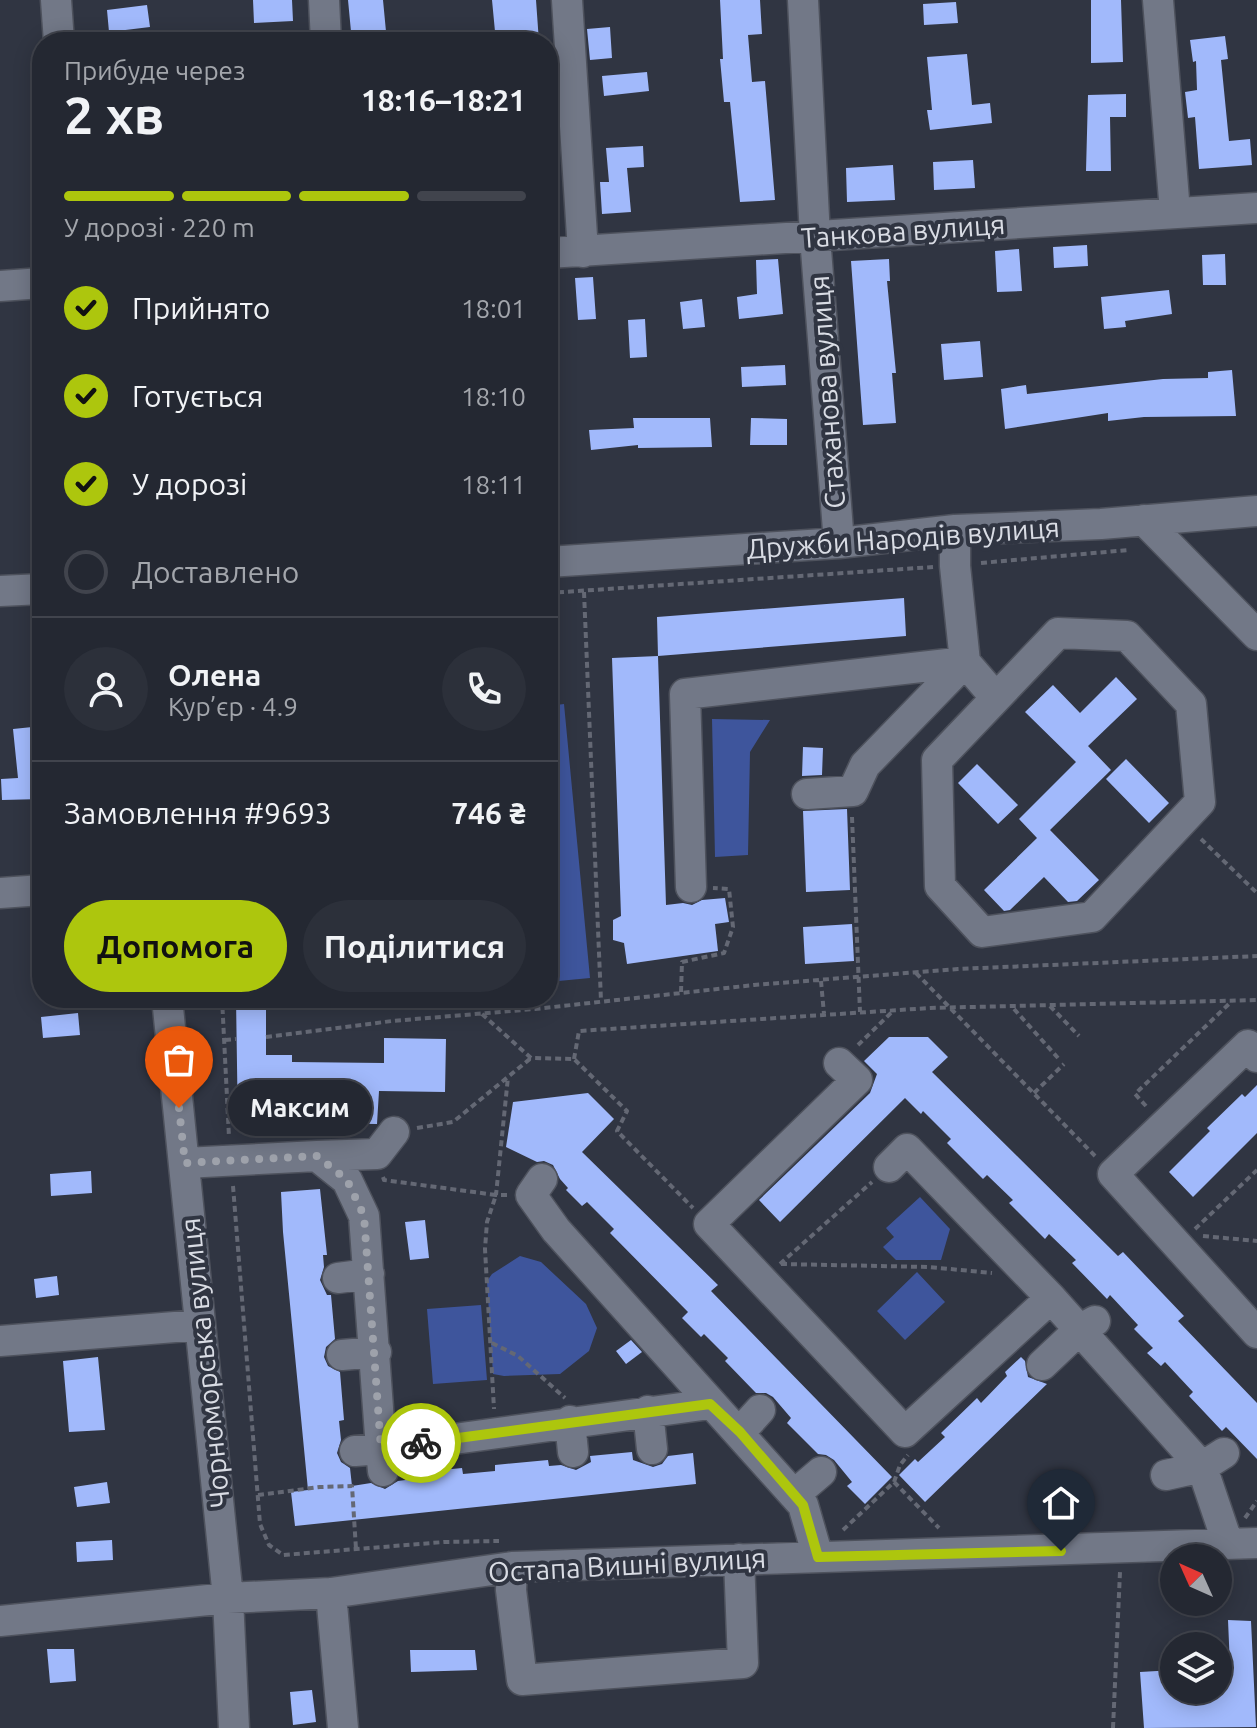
<!DOCTYPE html>
<html lang="uk">
<meta charset="utf-8">
<style>
body{margin:0;font-family:Ubuntu,sans-serif;background:#2c303a;color:#f1f3f6;height:100vh;display:flex;flex-direction:column;font-size:30px;white-space:nowrap}
*{box-sizing:border-box;margin:0}
p{font-size:26px;color:#a3a6ac}
.icon{flex:none;width:44px;height:44px;fill:none;stroke:currentColor;stroke-width:2;stroke-linecap:round;stroke-linejoin:round}
.map{position:relative;flex:1;overflow:hidden}
.drawer{position:absolute;left:32px;top:32px;width:526px;height:976px;display:flex;flex-direction:column;background:#242832;border-radius:32px;box-shadow:0 4px 20px #0003,0 0 0 2px #41444d}
.drawer>*{flex:none}
.needle{width:52px;rotate:315deg}
.tools{position:absolute;left:1160px;top:1544px;display:grid;gap:16px}
.tools a{display:grid;place-items:center;width:72px;height:72px;border-radius:50%;background:#242832;box-shadow:0 4px 20px #0003,0 0 0 2px #41444d;font-size:40px}
.pin{position:absolute;display:grid;place-items:center;width:68px;height:68px;color:#fff;margin:-82px -34px;border-radius:50% 50% 50% 0;rotate:-45deg;box-shadow:0 0 8px #0007}
.pin .icon{rotate:45deg}
.courier{position:absolute;display:grid;place-items:center;width:80px;height:80px;margin:-40px;border:6px solid #adc60d;border-radius:50%;background:#fff;color:#222;box-shadow:0 2px 10px #0007}
.bubble{position:absolute;height:56px;border-radius:28px;background:#242832;box-shadow:0 4px 20px #0003,0 0 0 2px #41444d;font-size:26px;font-weight:700;line-height:56px;text-align:center}
.summary em{font-style:normal;font-weight:700}
.summary div{display:flex;flex-direction:column-reverse}
.summary{display:flex;align-items:center;justify-content:space-between;height:136px;padding:0 32px}
h1{font-size:52px;font-weight:700;line-height:60px}
.bar{display:grid;grid-template-columns:repeat(4,1fr);gap:12px 8px;align-content:center;height:96px;padding:0 32px}
.bar i{height:10px;border-radius:6px;background:#41444d}
.bar .selected{background:#adc60d}
.bar p{grid-column:span 4}
.line{display:flex;align-items:center;gap:20px;padding:0 32px;border-top:2px solid #41444d}
.line div{flex:1}
.round{display:grid;place-items:center;flex:none;width:84px;height:84px;border-radius:42px;background:#2c303a}
ol{padding:0 32px;list-style:none}
li{display:flex;align-items:center;gap:24px;height:88px}
li p{margin-inline-start:auto}
li .icon{padding:8px;border-radius:50%;background:#adc60d;color:#111;stroke-width:4}
li:last-child{color:#a3a6ac}
li i{width:44px;height:44px;border:4px solid #41444d;border-radius:50%}
.cta{display:flex;gap:16px;margin-top:auto;padding:16px 32px}
.cta a{flex:1;height:92px;border-radius:48px;background:#adc60d;color:#111;font-size:32px;font-weight:700;line-height:92px;text-align:center}
.cta a+a{background:#2c303a;color:#f1f3f6}
.map>svg:first-child{display:block}
</style>
<div class="map">
<svg width="1257" height="1728" viewBox="0 0 1257 1728">
<rect width="100%" height="100%" fill="#303542"/>
<!-- green -->
<path fill="#3e559c" d="M564 704 590 978 548 982V706Z
M712 719 770 720 750 752 748 855 715 857Z
M920 1197 950 1229 941 1260H896L883 1247 894 1237 886 1228Z
M520 1256 541 1262 586 1304 597 1328 589 1351 560 1374 504 1376 493 1374 487 1281 492 1274Z
M917 1272 945 1302 905 1340 877 1311Z
M481 1305 487 1380 433 1384 427 1309Z"/>
<!-- building -->
<path fill="#a1b9fb" d="M253 0H292L293 21 254 23Z
M348 0H383L387 42H352Z
M492 0H536L539 42H496Z
M720 0H760L762 34 748 35 752 82 765 81 775 200 740 202 730 102H724L720 59H723Z
M1091 0H1121L1123 62 1091 63Z
M956 2 958 23 924 25 923 4Z
M147 5 150 27 109 32 107 10Z
M610 27 612 58 590 60 587 29Z
M1225 36 1228 59 1221 60 1229 141 1250 139 1252 165 1199 169 1195 117 1188 118 1185 92 1197 90 1196 61 1193 62 1190 40Z
M967 54 972 105 990 103 992 123 930 130 927 110H932L927 57Z
M647 72 649 91 604 96 602 76Z
M1126 94V117H1110L1111 171H1086L1088 95Z
M643 146 644 167 627 168 631 212 602 214 600 182H609L606 148Z
M973 160 975 188 934 190 933 162Z
M893 165 895 200 847 202 846 168Z
M1087 245 1088 266 1054 268 1053 247Z
M1019 249 1022 291 997 292 995 251Z
M1225 254 1226 285H1203L1202 255Z
M778 259 783 314 739 319 737 297 757 294 756 260Z
M889 259 890 281H887L896 373H892L896 423 863 425 851 261Z
M593 277 596 319 578 320 575 278Z
M1169 290 1172 314 1125 321 1126 327 1104 329 1101 297Z
M702 299 705 327 683 329 680 302Z
M645 319 647 357 630 358 628 320Z
M980 341 983 377 944 380 941 344Z
M785 365 786 385 742 387 741 367Z
M1232 370 1236 416 1144 417 1108 421V413L1005 429 1001 389 1026 385 1027 394 1163 379 1208 378V372Z
M633 418H710L712 447 638 448V445L591 450 589 430 634 428Z
M751 418 787 419V445H750Z
M904 598 906 636 658 656 657 617Z
M658 656 666 905 683 903 692 905 702 900 725 898 729 922 715 924 718 951 627 964 624 943 613 940V920L621 916 612 658Z
M1116 677 1137 699 1088 746 1111 770 1050 830 1099 880 1077 901 1068 902 1044 877 1010 910 1004 911 984 890 1037 838 1019 819 1076 762 1025 712 1053 685 1080 713Z
M42 726V799L2 800 1 779 18 778 13 729Z
M803 747 823 748 822 775 802 776Z
M1126 759 1169 803 1149 823 1106 779Z
M977 764 1018 805 998 824 958 783Z
M847 809 850 890 806 892 803 811Z
M852 924 854 961 805 964 803 927Z
M236 998H266V1055H292V1062L384 1063V1038L446 1039 445 1092 379 1091 377 1124 293 1123V1131L238 1132Z
M78 1013 80 1035 43 1038 41 1017Z
M889 1037H928L948 1057 932 1072 1118 1256 1123 1252 1184 1316 1178 1321 1257 1403V1459L1226 1427 1222 1431 1189 1396 1193 1392 1165 1362 1161 1366 1147 1353 1153 1348 1134 1329 1138 1325 1110 1295 1107 1299 1072 1263 1076 1260 1049 1234 1045 1239 1009 1203 1013 1200 987 1175 983 1179 947 1143 951 1139 923 1111 921 1114 905 1098 780 1222 759 1200 870 1093 877 1074 864 1061Z
M1257 1085V1133L1193 1197 1169 1172 1210 1131 1207 1128 1242 1094 1245 1097Z
M588 1093 614 1119 582 1152 718 1285 711 1291 892 1477 865 1504 847 1486 852 1482 834 1460 826 1455 818 1454 787 1423 791 1418 773 1397 766 1393H756L725 1361 728 1358 704 1334 701 1337 682 1318 688 1312 610 1233 614 1229 587 1202 582 1206 566 1190 568 1188 560 1179 553 1165 544 1161 537 1162 506 1147 513 1102Z
M91 1171 92 1193 51 1196 50 1174Z
M320 1189 327 1255H323L324 1267 320 1280 327 1295H331L335 1339 326 1347 324 1357 328 1366 340 1372 344 1420 339 1421 341 1440 337 1453 341 1462 350 1468 352 1486 371 1483 385 1489 398 1481 413 1479 412 1473 462 1468 463 1474 495 1471V1465L548 1460 549 1466 561 1465 576 1470 591 1462 590 1456 632 1452 633 1460 653 1467 662 1464 668 1456 693 1453 696 1484 295 1526 291 1492 308 1490 283 1232 281 1192Z
M425 1220 429 1258 410 1260 405 1222Z
M57 1276 59 1295 36 1298 34 1279Z
M631 1340 642 1352 626 1364 616 1351Z
M98 1357 105 1430 69 1432 63 1361Z
M1021 1357 1025 1361 1028 1377 1047 1384 925 1502 899 1475 915 1459 918 1462 945 1437 941 1433 977 1398 981 1403 1007 1376 1005 1372Z
M107 1482 110 1503 77 1507 74 1487Z
M112 1540 113 1560 77 1562 76 1542Z
M1228 1620 1251 1621 1256 1727 1144 1728 1140 1672 1174 1670V1690H1218V1668L1230 1667Z
M47 1649H74L76 1681 50 1683Z
M410 1650H475L477 1670 411 1672Z
M312 1690 316 1722 293 1725 290 1692Z"/>
<g fill="none" stroke-linecap="round" stroke-linejoin="round">
<defs>
<path id="minor" d="M56 0 59 42
M324 0 326 42
M567 0 583 252
M803 0 815 237 839 543
M1158 0 1175 212
M548 253 1257 208
M0 286 42 283
M1144 520 1257 635
M548 562 839 543 955 530 1101 524 1257 511
M0 591 42 589
M1058 633 1127 636 1191 704 1200 802 1092 917 982 932 940 886 937 760Z
M807 794 853 791 865 765 965 662 996 698
M691 887 685 694 965 662 955 566V530
M0 893 42 890
M167 998 228 1598 234 1728
M1257 1057 1248 1045 1113 1174 1257 1333
M839 1063 857 1080 709 1224 905 1432 1051 1298
M317 1156 377 1154 394 1132
M185 1163 317 1156 347 1180 364 1216 381 1449 710 1404
M889 1167 907 1149 1051 1298 1202 1467 1228 1544
M542 1179 531 1195 556 1230 803 1505 818 1557
M338 1278 369 1274
M0 1341 200 1325
M342 1355 376 1352
M1042 1365 1079 1330 1095 1321
M648 1411 652 1449
M570 1421 573 1452
M740 1432 760 1410
M355 1451 381 1449 383 1471
M1166 1475 1202 1467 1224 1453
M794 1495 821 1472
M512 1567 511 1590 522 1680 743 1663 739 1559
M331 1593 343 1728
M0 1621 228 1598 331 1593 512 1567 1257 1543"/>
</defs>
<!-- minor casing -->
<use href="#minor" stroke="#4e525d" stroke-width="33"/>
<!-- path -->
<path stroke="#646874" stroke-width="4" stroke-dasharray="6 4" stroke-linecap="butt" d="M981 563 1128 550
M584 592 601 1001
M548 593 933 567
M852 817 860 1012
M1201 839 1257 893
M916 973 1097 1158
M821 981 824 1014
M681 992 682 962 724 953 733 927 729 889 713 888
M222 998 229 1137
M1050 1006 1079 1036
M1014 1009 1058 1058
M482 1014 531 1058 574 1059 627 1111 617 1131 693 1208
M266 1037 392 1021 535 1009 754 985 958 969 1257 956
M225 1040 236 1039
M858 1045 894 1010
M574 1059 579 1031 930 1008 1257 1000
M1034 1093 1064 1064
M1146 1106 1135 1094 1232 1001
M417 1128 453 1122 531 1058
M383 1177 384 1180 496 1195 487 1222 485 1249 494 1409
M233 1186 260 1524 269 1545 283 1555 444 1542 499 1541
M507 1195H496L508 1077
M1195 1229 1257 1170
M1203 1236 1257 1241
M780 1264 872 1182
M781 1264 929 1267 992 1273
M492 1343 518 1356 565 1398
M894 1482 900 1465 908 1455
M258 1495 320 1487 352 1486 356 1549
M1245 1518 1257 1501
M843 1530 894 1482 939 1528
M1113 1728 1120 1572"/>
<!-- minor -->
<use href="#minor" stroke="#727887" stroke-width="30"/>
</g>
<g fill="none" stroke-linecap="round" stroke-linejoin="round">
<!-- done -->
<path stroke="#9ea2ab" stroke-width="8" stroke-dasharray="0 14.4" d="M179 1108 185 1163 317 1156 347 1180 364 1216 381 1449 421 1443"/>
<!-- route -->
<path stroke="#adc60d" stroke-width="10" d="M421 1443 710 1404 740 1432 803 1505 818 1557 1061 1551"/>
</g>
<g text-anchor="middle" stroke-width="8" stroke-linejoin="round" paint-order="stroke">
<!-- street labels -->
<g font-size="28" fill="#d9dce4" stroke="#303542">
<text transform="translate(903 231) rotate(-4)" y="10">Танкова вулиця</text>
<text transform="translate(827 392) rotate(-94)" y="10">Стаханова вулиця</text>
<text transform="translate(903 538) rotate(-4)" y="10">Дружби Народів вулиця</text>
<text transform="translate(205 1363) rotate(-96)" y="10">Чорноморська вулиця</text>
<text transform="translate(627 1565) rotate(-3)" y="10">Остапа Вишні вулиця</text>
</g>
</g>
</svg>
<div class="tools">
<a><svg class="needle" viewBox="-14 -14 28 28"><path d="M0-13l5 13h-10z" fill="#e53935"/><path d="M0 13l5-13h-10z" fill="#a3a6ac"/></svg></a>
<a><svg class="icon" aria-label="layers" viewBox="0 0 24 24"><path d="M12 4l9 5-9 5-9-5zM3 14l9 5 9-5"/></svg></a>
</div>
<div class="pin" style="left:179px;top:1108px;background:#ea580c"><svg class="icon" aria-label="bag" viewBox="0 0 24 24"><path d="M5 8h14l-1 12H6zM9 8a3 3 0 0 1 6 0"/></svg></div>
<div class="pin" style="left:1061px;top:1551px;background:#1f2937"><svg class="icon" aria-label="home" viewBox="0 0 24 24"><path d="M3 11l9-7 9 7M6 9v11h12V9"/></svg></div>
<div class="courier" style="left:421px;top:1443px"><svg class="icon" aria-label="bike" viewBox="0 0 24 24"><circle cx="6" cy="16" r="4"/><circle cx="18" cy="16" r="4"/><path d="M6 16l4-8h5l3 8M10 8l3 8H6M13 5h3"/></svg></div>
<div class="bubble" style="left:228px;top:1080px;width:144px">Максим</div>
<section class="drawer">
<div class="summary"><div><h1>2 хв</h1><p>Прибуде через</p></div><em>18:16–18:21</em></div>
<div class="bar"><i class="selected"></i><i class="selected"></i><i class="selected"></i><i></i><p>У дорозі · 220 m</p></div>
<ol>
<li><svg class="icon" aria-label="check" viewBox="0 0 24 24"><path d="M5 12l5 5 9-10"/></svg>Прийнято<p>18:01</p></li>
<li><svg class="icon" aria-label="check" viewBox="0 0 24 24"><path d="M5 12l5 5 9-10"/></svg>Готується<p>18:10</p></li>
<li><svg class="icon" aria-label="check" viewBox="0 0 24 24"><path d="M5 12l5 5 9-10"/></svg>У дорозі<p>18:11</p></li>
<li><i></i>Доставлено</li>
</ol>
<div class="line" style="height:144px"><a class="round"><svg class="icon" aria-label="person" viewBox="0 0 24 24"><circle cx="12" cy="8" r="4"/><path d="M4 21q1-7 8-7t8 7"/></svg></a><div><b>Олена</b><p>Кур’єр · 4.9</p></div><a class="round"><svg class="icon" aria-label="phone" viewBox="0 0 24 24"><path d="M5 4h4l2 5-3 2q2 4 5 5l2-3 5 2v4C11 20 4 13 5 4z"/></svg></a></div>
<div class="line" style="height:104px"><div>Замовлення #9693</div><b>746 ₴</b></div>
<div class="cta"><a>Допомога</a><a>Поділитися</a></div>
</section>
</div>
